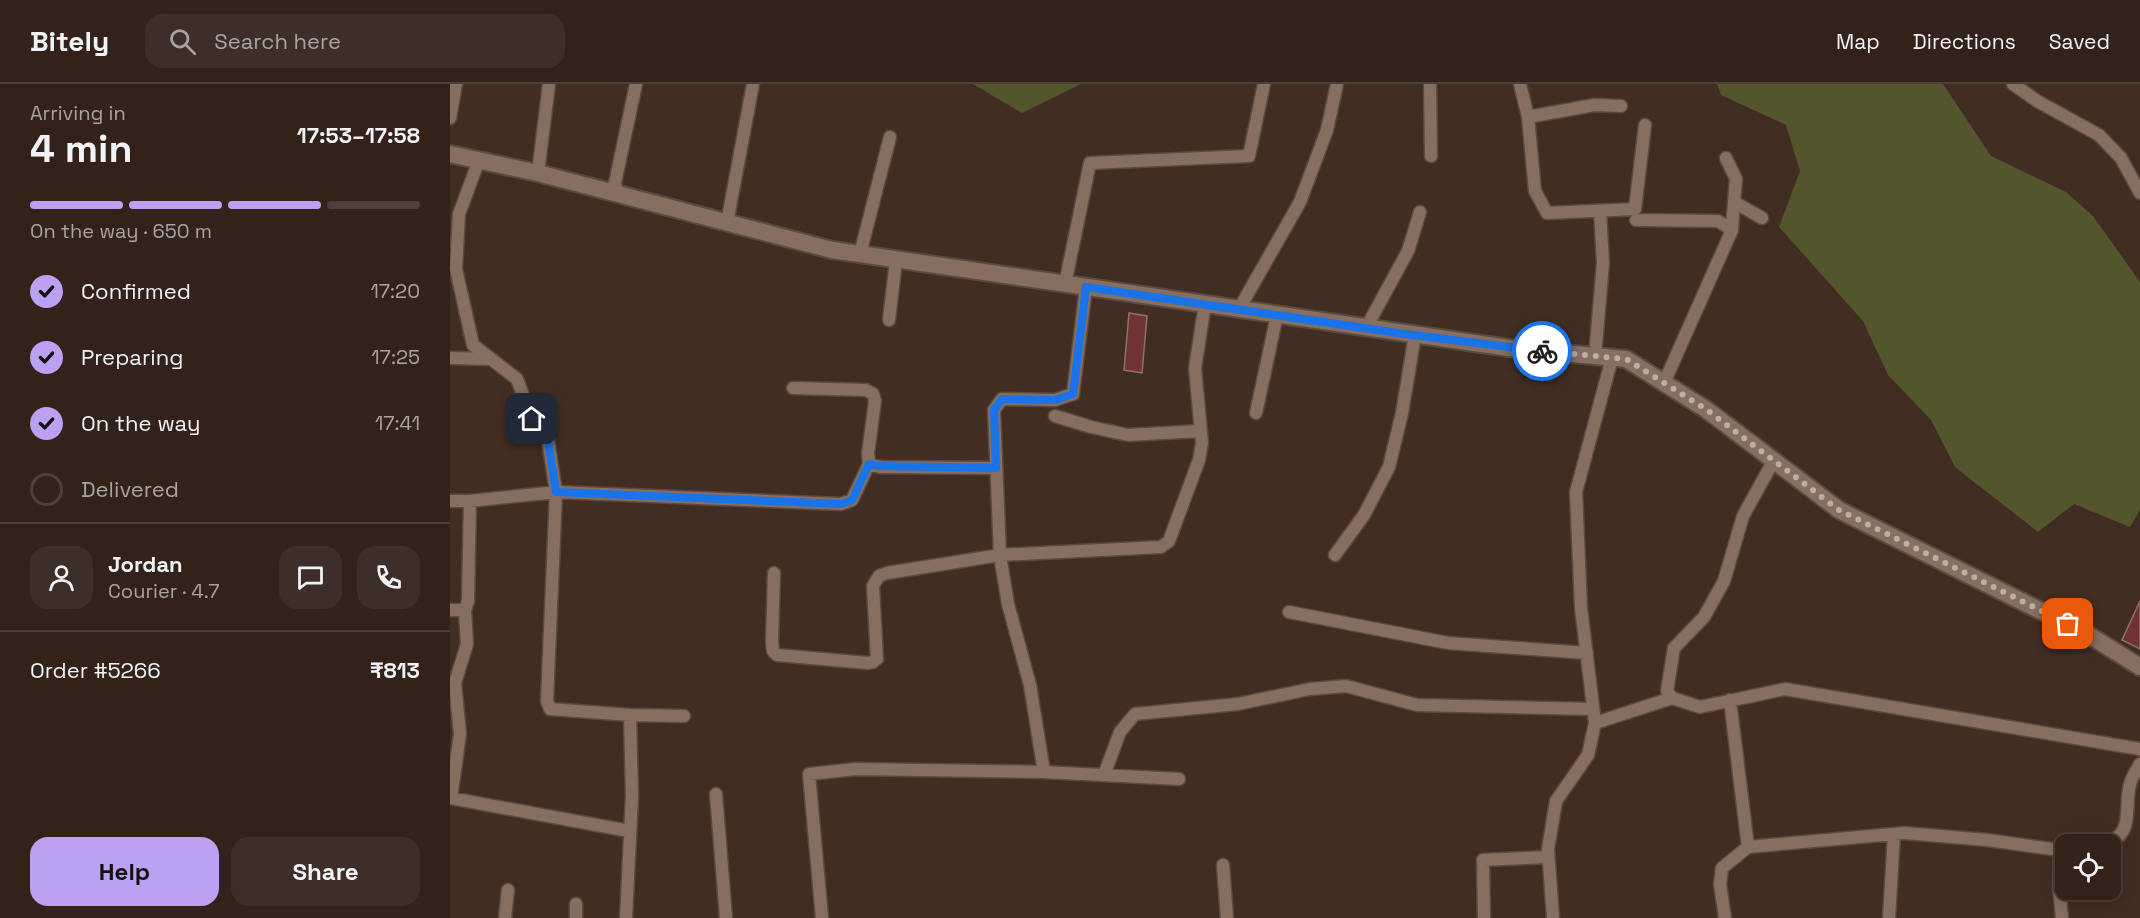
<!DOCTYPE html>
<meta charset="utf-8">
<style>
body{margin:0;font-family:"Space Grotesk",sans-serif;background:#3d2f27;color:#f1f3f6;height:100vh;display:flex;flex-direction:column;font-size:22px;white-space:nowrap}
*{box-sizing:border-box;margin:0}
p{font-size:20px;color:#a8a4a2}
.icon{flex:none;width:33px;height:33px;fill:none;stroke:currentColor;stroke-width:2;stroke-linecap:round;stroke-linejoin:round}
.map{position:relative;flex:1;overflow:hidden}
.side{display:flex;flex-direction:column;background:#32221a;width:450px}
.side>*{flex:none}
.tools{position:absolute;left:1605px;top:750px;display:grid;gap:12px}
.tools a{display:grid;place-items:center;width:66px;height:66px;border-radius:12px;background:#32221a;box-shadow:0 3px 15px #0003,0 0 0 2px #4d3f39;font-size:30px}
.pin{position:absolute;display:grid;place-items:center;width:51px;height:51px;color:#fff;margin:-26px;border-radius:12px;box-shadow:0 3px 9px #0006}
.courier{position:absolute;display:grid;place-items:center;width:60px;height:60px;margin:-30px;border:4px solid #1a73e8;border-radius:50%;background:#fff;color:#222;box-shadow:0 2px 8px #0007}
.summary em{font-style:normal;font-weight:600}
.summary div{display:flex;flex-direction:column-reverse}
.summary{display:flex;align-items:center;justify-content:space-between;height:102px;padding:0 30px}
h1{font-size:39px;font-weight:600;line-height:45px}
.bar{display:grid;grid-template-columns:repeat(4,1fr);gap:9px 6px;align-content:center;height:72px;padding:0 30px}
.bar i{height:8px;border-radius:4px;background:#4d3f39}
.bar .selected{background:#bca0f2}
.bar p{grid-column:span 4}
.line{display:flex;align-items:center;gap:15px;padding:0 30px;border-top:2px solid #4d3f39}
.line div{flex:1}
.round{display:grid;place-items:center;flex:none;width:63px;height:63px;border-radius:18px;background:#3d2f27}
ol{padding:0 30px;list-style:none}
li{display:flex;align-items:center;gap:18px;height:66px}
li p{margin-inline-start:auto}
li .icon{padding:6px;border-radius:50%;background:#bca0f2;color:#111;stroke-width:4}
li:last-child{color:#a8a4a2}
li i{width:33px;height:33px;border:3px solid #4d3f39;border-radius:50%}
.button{display:flex;gap:12px;margin-top:auto;padding:12px 30px}
.button a{flex:1;height:69px;border-radius:18px;background:#bca0f2;color:#111;font-size:24px;font-weight:600;line-height:69px;text-align:center}
.button a+a{background:#3d2f27;color:#f1f3f6}
header{display:flex;align-items:center;gap:36px;box-sizing:border-box;height:84px;padding:0 30px;background:#32221a;border-bottom:2px solid #4d3f39}
header strong{font-size:28px}
nav{display:flex;gap:33px;margin-inline-start:auto;font-size:21px}
.search{width:420px;height:54px;background:#3d2f27;display:flex;align-items:center;gap:15px;box-sizing:border-box;padding:0 21px;border-radius:18px;color:#a8a4a2;font-size:22px}
main{display:flex;flex:1;min-height:0}
.map>svg:first-child{display:block}
</style>
<header>
<strong>Bitely</strong>
<div class="search"><svg class="icon" aria-label="search" viewBox="0 0 24 24"><circle cx="10" cy="10" r="6"/><path d="M15 15l6 6"/></svg>Search here</div>
<nav><a>Map</a><a>Directions</a><a>Saved</a></nav>
</header>
<main>
<section class="side">
<div class="summary"><div><h1>4 min</h1><p>Arriving in</p></div><em>17:53–17:58</em></div>
<div class="bar"><i class="selected"></i><i class="selected"></i><i class="selected"></i><i></i><p>On the way · 650 m</p></div>
<ol>
<li><svg class="icon" aria-label="check" viewBox="0 0 24 24"><path d="M5 12l5 5 9-10"/></svg>Confirmed<p>17:20</p></li>
<li><svg class="icon" aria-label="check" viewBox="0 0 24 24"><path d="M5 12l5 5 9-10"/></svg>Preparing<p>17:25</p></li>
<li><svg class="icon" aria-label="check" viewBox="0 0 24 24"><path d="M5 12l5 5 9-10"/></svg>On the way<p>17:41</p></li>
<li><i></i>Delivered</li>
</ol>
<div class="line" style="height:108px"><a class="round"><svg class="icon" aria-label="person" viewBox="0 0 24 24"><circle cx="12" cy="8" r="4"/><path d="M4 21q1-7 8-7t8 7"/></svg></a><div><b>Jordan</b><p>Courier · 4.7</p></div><a class="round"><svg class="icon" aria-label="chat" viewBox="0 0 24 24"><path d="M4 5h16v11H9l-5 4z"/></svg></a><a class="round"><svg class="icon" aria-label="phone" viewBox="0 0 24 24"><path d="M5 4h4l2 5-3 2q2 4 5 5l2-3 5 2v4C11 20 4 13 5 4z"/></svg></a></div>
<div class="line" style="height:78px"><div>Order #5266</div><b>₹813</b></div>
<div class="button"><a>Help</a><a>Share</a></div>
</section>
<div class="map">
<svg width="1690" height="834" viewBox="0 0 1690 834">
<rect width="100%" height="100%" fill="#422d22"/>
<!-- green -->
<path fill="#53552d" d="M523 0H631L572 29Z
M1267 0H1493L1541 72 1616 108 1643 132 1690 198V426L1680 443 1624 420 1588 448 1505 383 1481 336 1438 291 1413 237 1329 143 1350 87 1336 41 1271 11Z"/>
<!-- building -->
<path fill="#6e3332" stroke="#8e716f" stroke-width="1.5" d="M679 229 697 232 692 289 674 286Z
M1690 517V565L1672 556Z"/>
<g fill="none" stroke-linecap="round" stroke-linejoin="round">
<defs>
<path id="street" d="M980 0 981 72
M1070 0 1078 33 1085 107 1097 129 1185 125 1195 41
M1563 0 1587 17 1649 51 1671 74 1690 109
M1078 33 1144 21 1171 22
M0 34 6 0
M1276 74 1286 95 1284 118
M29 76 9 130 6 185 23 261 67 295 82 335 98 356 106 408 97 617 100 625 180 631 234 632
M88 89 99 0
M167 110 165 99 186 0
M1186 136 1268 137 1282 146 1214 299
M277 139 303 0
M1282 146 1284 118 1312 134
M410 170 440 53
M615 200 640 79 799 72 814 0
M636 203 623 310 605 316 552 315 544 326 550 471 558 520 580 601 594 688 729 695
M789 225 850 118 877 46 887 0
M439 236 446 176
M916 244 958 167 970 128
M1145 272 1153 179 1150 127
M0 274 41 275
M806 329 827 231
M605 332 641 343 678 351 751 347
M1324 376 1293 432 1274 497 1254 533 1224 564 1217 607 1222 614 1250 623 1335 605 1690 665
M419 380 430 383 546 384
M0 417H20L106 408 391 420 402 416 419 380 418 369 425 317 423 310 416 306 343 304
M885 471 914 431 939 383 952 329 965 251
M324 489 322 558 323 567 327 571 418 579 423 578 427 575 423 502 429 492 437 489 550 471 711 463 719 457 749 376 752 359 745 284 755 220
M0 526H15
M839 528 998 559 1137 569
M1280 616 1298 763
M1145 639 1222 614
M654 691 670 648 685 630 788 620 860 605 896 602 967 621 1143 625
M266 710 276 834
M0 714 179 747
M1 714 10 650 5 599 17 560 15 526 18 517 20 417
M1652 760C1688 752 1672 722 1681 697 1683 691 1687 686 1690 680
M1610 767 1609 803 1612 834
M773 781 777 834
M55 834 58 806
M126 834V820
M176 834 182 712 180 631
M372 834 359 690 406 685 594 688
M1034 834 1033 776 1098 773
M1103 834 1098 765 1106 717 1138 671 1145 639 1131 524 1126 408 1162 274
M1275 834 1270 800 1272 784 1298 763 1455 749 1537 756 1616 767
M1439 834 1444 750"/>
<path id="secondary" d="M0 70 88 89 382 166 1059 264 1176 275 1257 326 1389 426 1639 551 1690 583"/>
</defs>
<!-- street casing -->
<use href="#street" stroke="#5b4a40" stroke-width="15"/>
<!-- secondary casing -->
<use href="#secondary" stroke="#5b4a40" stroke-width="20"/>
<!-- street -->
<use href="#street" stroke="#866e61" stroke-width="12"/>
<!-- secondary -->
<use href="#secondary" stroke="#866e61" stroke-width="16"/>
</g>
<g fill="none" stroke-linecap="round" stroke-linejoin="round">
<!-- done -->
<path stroke="#bcada5" stroke-width="6" stroke-dasharray="0 10.8" d="M1092 267 1176 275 1257 326 1389 426 1618 540"/>
<!-- route -->
<path stroke="#1a73e8" stroke-width="8" d="M82 335 98 356 106 408 391 420 402 416 419 380 430 382 546 384 544 326 552 315 605 316 623 310 636 203 955 250 1092 267"/>
</g>
</svg>
<div class="tools">
<a><svg class="icon" aria-label="locate" viewBox="0 0 24 24"><circle cx="12" cy="12" r="6"/><path d="M12 2v4M12 18v4M2 12h4M18 12h4"/></svg></a>
</div>
<div class="pin" style="left:1618px;top:540px;background:#ea580c"><svg class="icon" aria-label="bag" viewBox="0 0 24 24"><path d="M5 8h14l-1 12H6zM9 8a3 3 0 0 1 6 0"/></svg></div>
<div class="pin" style="left:82px;top:335px;background:#1f2937"><svg class="icon" aria-label="home" viewBox="0 0 24 24"><path d="M3 11l9-7 9 7M6 9v11h12V9"/></svg></div>
<div class="courier" style="left:1092px;top:267px"><svg class="icon" aria-label="bike" viewBox="0 0 24 24"><circle cx="6" cy="16" r="4"/><circle cx="18" cy="16" r="4"/><path d="M6 16l4-8h5l3 8M10 8l3 8H6M13 5h3"/></svg></div>
</div>
</main>
